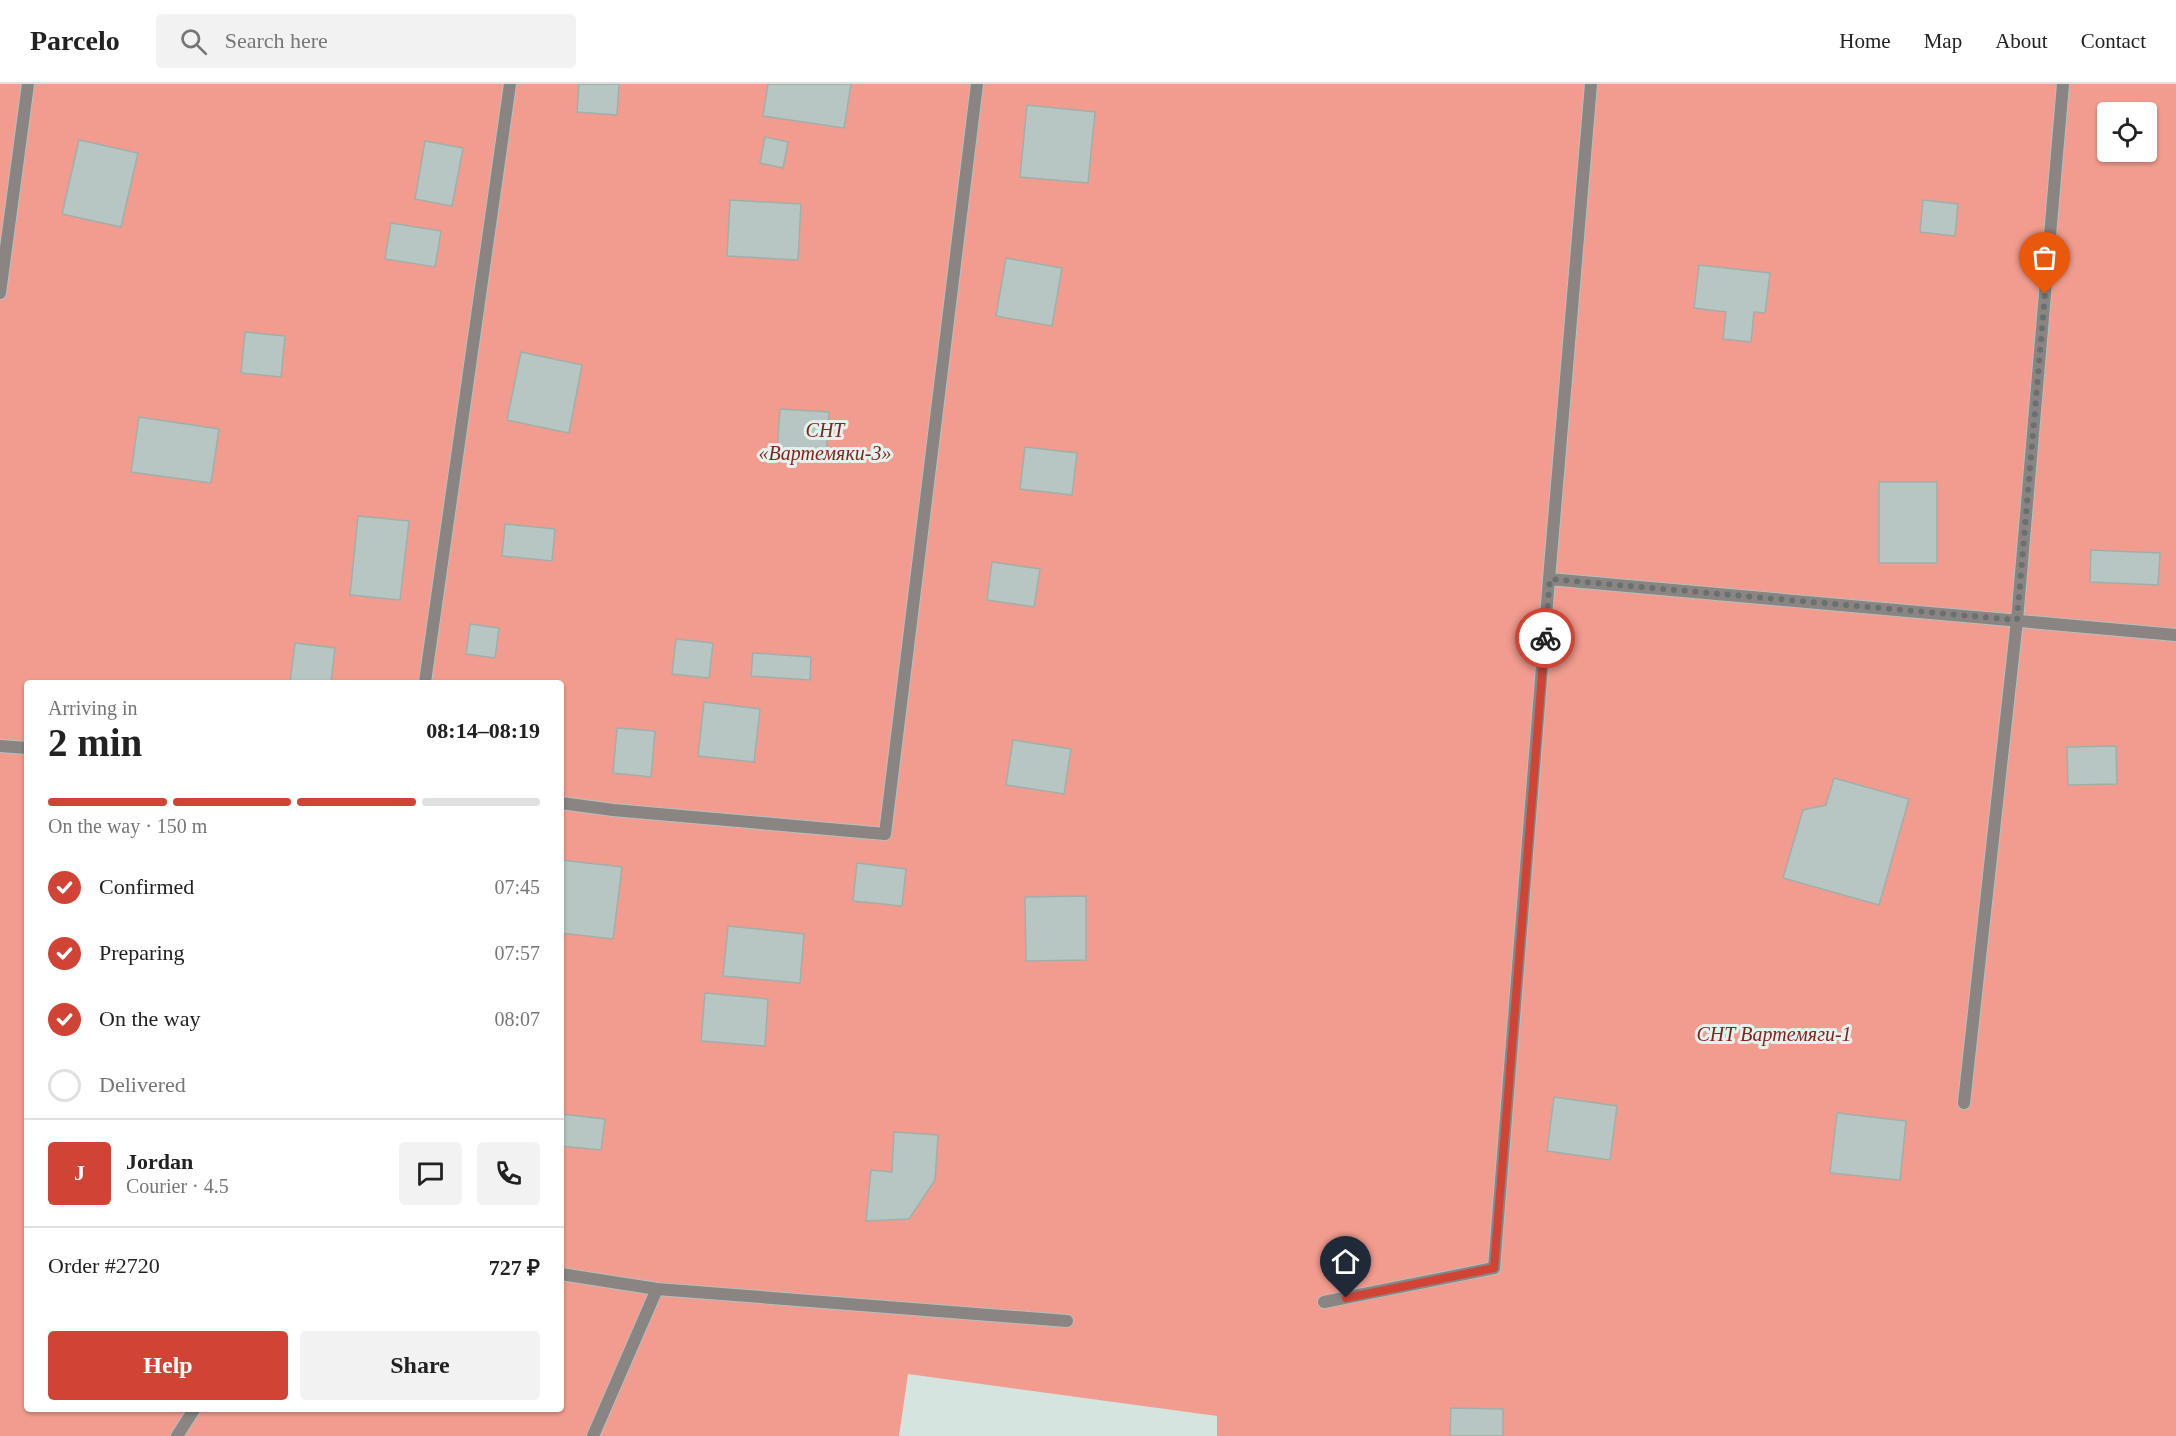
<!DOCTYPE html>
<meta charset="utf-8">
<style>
body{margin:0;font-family:Georgia,serif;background:#f2f2f2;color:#222;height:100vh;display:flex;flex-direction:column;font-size:22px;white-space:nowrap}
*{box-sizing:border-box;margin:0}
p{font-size:20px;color:#767676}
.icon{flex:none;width:33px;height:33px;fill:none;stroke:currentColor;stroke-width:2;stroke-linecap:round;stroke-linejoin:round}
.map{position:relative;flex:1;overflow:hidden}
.details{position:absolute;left:24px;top:596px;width:540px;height:732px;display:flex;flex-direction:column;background:#fff;border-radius:6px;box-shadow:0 2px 4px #0004}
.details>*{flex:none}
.controls{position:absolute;left:2097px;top:18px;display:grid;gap:12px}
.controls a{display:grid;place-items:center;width:60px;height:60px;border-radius:6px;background:#fff;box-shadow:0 2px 4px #0004;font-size:30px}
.pin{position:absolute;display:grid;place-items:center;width:51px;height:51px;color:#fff;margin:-62px -26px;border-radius:50% 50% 50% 0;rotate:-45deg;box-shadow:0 0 6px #0007}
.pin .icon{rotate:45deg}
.courier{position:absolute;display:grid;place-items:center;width:60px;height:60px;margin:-30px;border:4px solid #d04335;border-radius:50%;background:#fff;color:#222;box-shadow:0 2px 8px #0007}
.headline em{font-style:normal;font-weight:600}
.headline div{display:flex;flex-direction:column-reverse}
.headline{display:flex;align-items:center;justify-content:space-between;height:102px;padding:0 24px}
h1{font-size:39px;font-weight:600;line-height:45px}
.bar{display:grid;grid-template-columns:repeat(4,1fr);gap:9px 6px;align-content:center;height:72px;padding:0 24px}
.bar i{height:8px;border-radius:4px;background:#e0e0e0}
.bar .current{background:#d04335}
.bar p{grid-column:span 4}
.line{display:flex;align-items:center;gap:15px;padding:0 24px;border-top:2px solid #e0e0e0}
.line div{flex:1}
.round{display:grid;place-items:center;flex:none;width:63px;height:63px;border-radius:6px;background:#f2f2f2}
ol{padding:0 24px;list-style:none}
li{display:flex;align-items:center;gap:18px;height:66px}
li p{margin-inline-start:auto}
li .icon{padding:6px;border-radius:50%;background:#d04335;color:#fff;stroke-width:4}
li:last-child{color:#767676}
li i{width:33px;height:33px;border:3px solid #e0e0e0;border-radius:50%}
.action{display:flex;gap:12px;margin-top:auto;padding:12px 24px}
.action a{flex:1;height:69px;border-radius:6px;background:#d04335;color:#fff;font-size:24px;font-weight:600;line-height:69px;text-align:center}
.action a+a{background:#f2f2f2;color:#222}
header{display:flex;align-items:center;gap:36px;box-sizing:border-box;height:84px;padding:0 30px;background:#fff;border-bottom:2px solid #e0e0e0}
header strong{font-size:28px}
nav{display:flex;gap:33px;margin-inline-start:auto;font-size:21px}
.search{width:420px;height:54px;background:#f2f2f2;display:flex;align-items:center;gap:15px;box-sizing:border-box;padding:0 21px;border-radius:6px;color:#767676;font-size:22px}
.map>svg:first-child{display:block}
</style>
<header>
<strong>Parcelo</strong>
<div class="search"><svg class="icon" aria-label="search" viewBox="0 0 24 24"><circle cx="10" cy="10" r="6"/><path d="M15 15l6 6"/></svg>Search here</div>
<nav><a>Home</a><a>Map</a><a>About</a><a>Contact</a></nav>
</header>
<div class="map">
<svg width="2176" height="1352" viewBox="0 0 2176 1352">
<rect width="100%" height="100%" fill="#d6e4e0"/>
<!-- green -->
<path fill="#f19c8e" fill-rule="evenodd" d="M0 0H2176V1352H1217V1332L908 1290 899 1352H0ZM2108 28H2146V68H2108ZM27 598H561V1324H27Z"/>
<!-- building -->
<path fill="#b7c6c2" stroke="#a1afab" stroke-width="1.5" d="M579 0H619L617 31 577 28Z
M768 0H851L844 44 763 32Z
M1027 21 1095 28 1088 99 1020 93Z
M765 53 788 58 783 84 760 79Z
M79 56 138 69 121 143 62 130Z
M425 57 463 64 452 122 415 115Z
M730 116 801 120 798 176 727 172Z
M1923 116 1958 120 1955 152 1920 148Z
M391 139 441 147 435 183 385 175Z
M1006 174 1062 184 1052 242 996 232Z
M1699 181 1770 189 1765 229 1754 228 1751 258 1723 255 1726 228 1694 224Z
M245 248 285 252 281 293 241 289Z
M521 268 582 281 569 349 507 336Z
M780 325 829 328 826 373 777 369Z
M139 333 219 345 211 399 131 388Z
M1025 363 1077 369 1072 411 1020 405Z
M1879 398H1937V479H1879Z
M358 432 409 437 400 516 350 511Z
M505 440 555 445 552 477 502 472Z
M2091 466 2160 469 2158 501 2090 498Z
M992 478 1040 485 1034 523 987 516Z
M470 540 499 544 495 574 466 570Z
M676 555 713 559 709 594 672 590Z
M295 559 335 564 331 598H290Z
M753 569 811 573 810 596 751 592Z
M704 618 760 625 754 678 698 672Z
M617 644 655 647 651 693 613 689Z
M1013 656 1071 665 1064 710 1006 701Z
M2116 662 2117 700 2068 701 2067 663Z
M1834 694 1909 715 1879 821 1783 794 1803 726 1826 721Z
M561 776 622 783 613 855 561 849Z
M857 779 906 785 902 822 853 817Z
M1086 812V876L1026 877 1025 813Z
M728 842 804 850 800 899 723 892Z
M705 909 768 915 765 962 701 957Z
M1554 1013 1617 1022 1610 1076 1547 1067Z
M1837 1029 1906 1037 1900 1096 1830 1089Z
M561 1030 605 1035 601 1066 561 1062Z
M894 1048 938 1051 935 1096 909 1135 866 1137 871 1086 892 1088Z
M1451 1324 1503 1325V1352H1450Z"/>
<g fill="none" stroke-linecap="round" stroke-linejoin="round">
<defs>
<path id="service" d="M1324 1218 1494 1184"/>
<path id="minor" d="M0 209 28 0
M1549 495 1591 0
M425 598 510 0
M0 662 27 664
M561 719 613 726 885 750 977 0
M1964 1019 2017 536 2063 0
M1494 1184 1549 495 2176 551
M561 1190 657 1205
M177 1352 195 1324
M593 1352 657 1205 1067 1237"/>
</defs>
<!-- service casing -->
<use href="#service" stroke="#b4c1bd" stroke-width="14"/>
<!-- minor casing -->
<use href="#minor" stroke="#b4c1bd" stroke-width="14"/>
<!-- service -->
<use href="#service" stroke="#8a8483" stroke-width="12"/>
<!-- minor -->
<use href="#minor" stroke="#8a8483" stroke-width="12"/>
</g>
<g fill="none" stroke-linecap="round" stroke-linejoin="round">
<!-- done -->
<path stroke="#68716f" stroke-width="6" stroke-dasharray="0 10.8" d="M1545 554 1550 495 2017 536 2045 210"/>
<!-- route -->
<path stroke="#d04335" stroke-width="8" d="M1346 1214 1494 1184 1545 554"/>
</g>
<g text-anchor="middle" stroke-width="6" stroke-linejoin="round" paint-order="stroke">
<!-- park labels -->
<g font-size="20" font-style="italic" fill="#87221a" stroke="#e3f2ee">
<text x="825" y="353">СНТ<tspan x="825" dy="23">«Вартемяки-3»</tspan></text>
<text x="1774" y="957">СНТ Вартемяги-1</text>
</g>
</g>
</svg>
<div class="controls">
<a><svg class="icon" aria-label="locate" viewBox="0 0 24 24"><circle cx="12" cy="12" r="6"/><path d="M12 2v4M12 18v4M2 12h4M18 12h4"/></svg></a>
</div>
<div class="pin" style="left:2045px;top:210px;background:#ea580c"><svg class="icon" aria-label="bag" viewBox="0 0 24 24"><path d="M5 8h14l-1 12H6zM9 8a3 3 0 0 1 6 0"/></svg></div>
<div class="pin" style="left:1346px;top:1214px;background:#1f2937"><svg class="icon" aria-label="home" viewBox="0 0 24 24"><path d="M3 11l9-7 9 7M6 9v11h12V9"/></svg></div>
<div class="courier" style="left:1545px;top:554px"><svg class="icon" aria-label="bike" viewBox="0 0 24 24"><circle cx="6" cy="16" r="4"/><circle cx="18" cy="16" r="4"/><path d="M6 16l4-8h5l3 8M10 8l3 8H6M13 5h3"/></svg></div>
<section class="details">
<div class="headline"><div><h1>2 min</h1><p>Arriving in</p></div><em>08:14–08:19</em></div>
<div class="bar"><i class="current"></i><i class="current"></i><i class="current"></i><i></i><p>On the way · 150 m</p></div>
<ol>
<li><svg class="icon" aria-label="check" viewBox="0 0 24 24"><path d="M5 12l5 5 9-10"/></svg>Confirmed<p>07:45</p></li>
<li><svg class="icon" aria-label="check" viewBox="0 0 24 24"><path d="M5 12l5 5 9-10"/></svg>Preparing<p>07:57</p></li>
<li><svg class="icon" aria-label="check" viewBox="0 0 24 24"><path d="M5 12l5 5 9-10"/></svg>On the way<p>08:07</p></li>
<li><i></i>Delivered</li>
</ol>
<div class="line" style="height:108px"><b class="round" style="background:#d04335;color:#fff">J</b><div><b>Jordan</b><p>Courier · 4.5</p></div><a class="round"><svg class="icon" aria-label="chat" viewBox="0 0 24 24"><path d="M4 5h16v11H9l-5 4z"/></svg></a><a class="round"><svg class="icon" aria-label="phone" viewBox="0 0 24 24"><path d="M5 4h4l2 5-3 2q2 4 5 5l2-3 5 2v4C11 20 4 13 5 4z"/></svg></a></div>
<div class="line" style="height:78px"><div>Order #2720</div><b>727 ₽</b></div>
<div class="action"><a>Help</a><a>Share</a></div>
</section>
</div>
